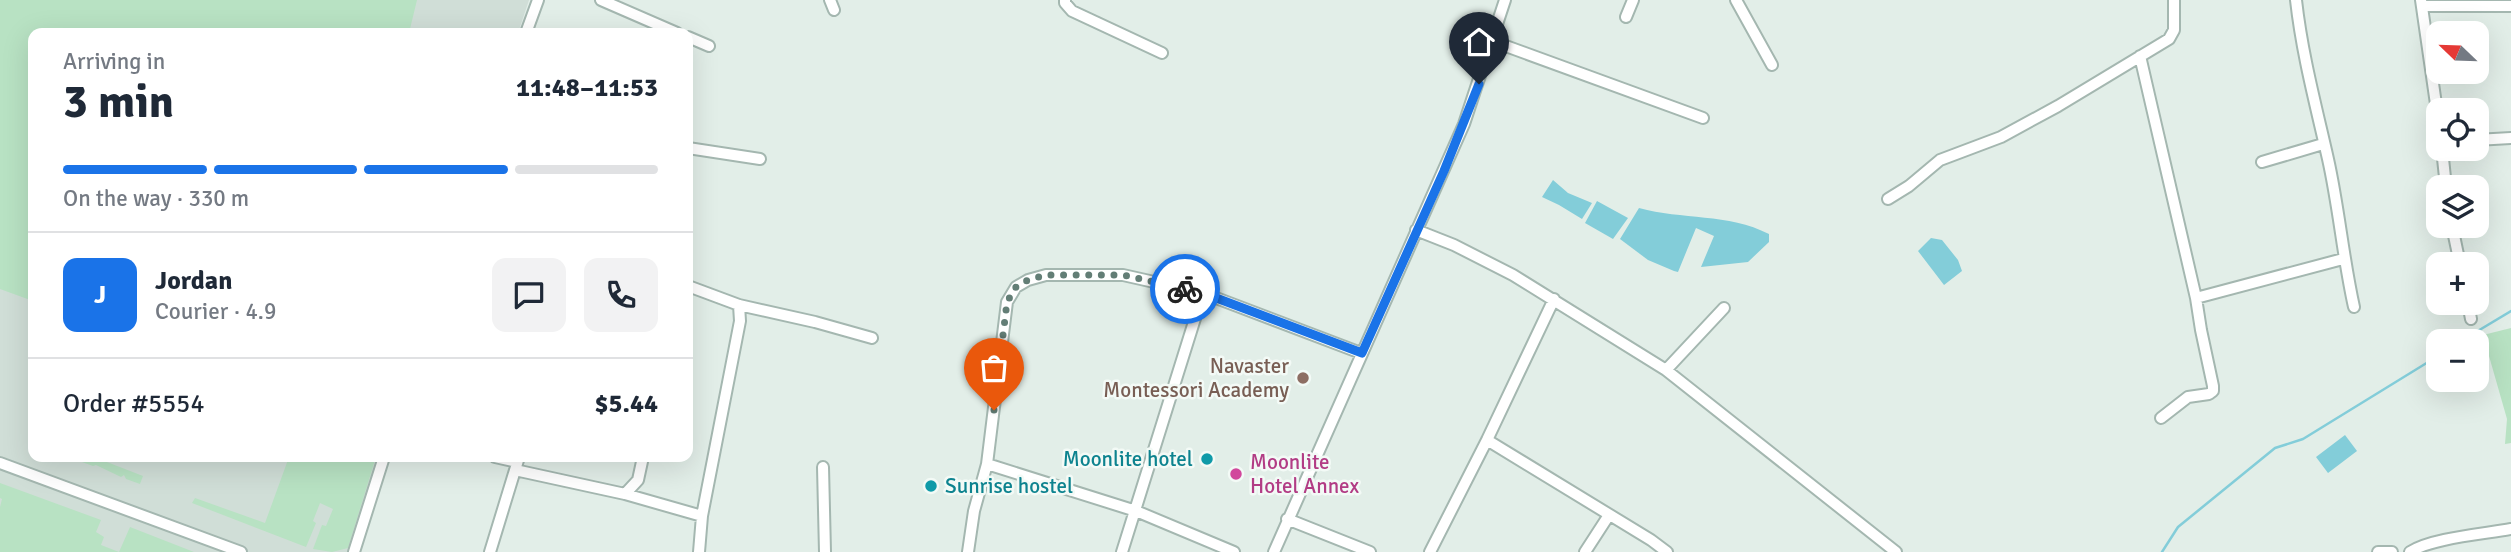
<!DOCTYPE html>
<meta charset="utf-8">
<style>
body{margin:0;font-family:Signika,sans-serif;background:#f2f2f3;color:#1f2937;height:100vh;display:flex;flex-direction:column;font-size:26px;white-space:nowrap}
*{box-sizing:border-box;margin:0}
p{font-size:23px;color:#747a83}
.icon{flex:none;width:38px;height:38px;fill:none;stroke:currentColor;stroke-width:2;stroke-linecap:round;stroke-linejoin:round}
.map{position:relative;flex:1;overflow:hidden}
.details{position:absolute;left:28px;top:28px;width:665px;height:434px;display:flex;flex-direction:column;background:#fff;border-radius:14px;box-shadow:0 7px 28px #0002}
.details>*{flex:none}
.needle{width:46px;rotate:293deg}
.buttons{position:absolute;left:2426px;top:21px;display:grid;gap:14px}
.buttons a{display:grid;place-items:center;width:63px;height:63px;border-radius:14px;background:#fff;box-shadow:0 7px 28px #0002;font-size:35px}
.pin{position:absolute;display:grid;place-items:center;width:60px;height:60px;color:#fff;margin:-72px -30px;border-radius:50% 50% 50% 0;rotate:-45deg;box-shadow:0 0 7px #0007}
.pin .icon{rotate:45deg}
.courier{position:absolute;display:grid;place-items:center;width:70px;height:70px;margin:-35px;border:5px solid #1a73e8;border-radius:50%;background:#fff;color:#222;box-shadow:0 2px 9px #0007}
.summary em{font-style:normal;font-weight:800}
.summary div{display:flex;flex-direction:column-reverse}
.summary{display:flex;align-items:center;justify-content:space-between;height:119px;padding:0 35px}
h1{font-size:46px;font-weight:800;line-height:52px}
.bar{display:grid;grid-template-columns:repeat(4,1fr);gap:10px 7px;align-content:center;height:84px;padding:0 35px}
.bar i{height:9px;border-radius:5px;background:#e0e1e3}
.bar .selected{background:#1a73e8}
.bar p{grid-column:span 4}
.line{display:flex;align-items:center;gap:18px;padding:0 35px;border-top:2px solid #e0e1e3}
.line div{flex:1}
.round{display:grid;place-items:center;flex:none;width:74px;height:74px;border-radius:14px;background:#f2f2f3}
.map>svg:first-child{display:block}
</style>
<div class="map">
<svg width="2511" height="552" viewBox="0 0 2511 552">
<rect width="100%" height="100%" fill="#e2eee8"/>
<!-- built -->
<path fill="#d0ded7" d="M0 0H529L518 33H33V457H381L351 552H0Z"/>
<!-- green -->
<path fill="#b8e2c3" d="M0 0H417L409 33H33V301L0 289Z
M2511 328V443L2505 444 2507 419 2483 335Z
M84 457H94L143 476 140 484 126 479 124 475 121 477 96 465 93 466 82 462Z
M289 457H376L348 548 332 552 313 549 322 525 326 526 333 509 320 503 313 521 316 523 306 547 192 503 195 498 265 523Z
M0 483 101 520 96 532 104 537 101 545 119 552 130 527 194 552H0V507L2 499 0 498Z"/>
<!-- water -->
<path fill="#83cdd9" d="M1553 180 1568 193 1592 203 1582 219 1559 205 1542 197Z
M1597 201 1628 218 1613 239 1585 223Z
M1639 208C1682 220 1728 213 1769 234V242L1748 262 1701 267 1714 236 1696 228 1678 272 1674 271 1648 260 1620 239Z
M1931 238 1942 240 1958 260 1962 271 1944 285 1918 251Z
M2345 435 2357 451 2328 473 2316 457Z"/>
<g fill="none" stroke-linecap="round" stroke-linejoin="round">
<!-- stream -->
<path stroke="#83cdd9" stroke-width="2.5" d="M2461 341 2511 311
M2162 552 2178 527 2275 448 2303 439 2438 356"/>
<defs>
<path id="minor" d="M601 0 677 33
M830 0 834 10
M1065 0V3L1072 11 1162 53
M1736 0 1772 65
M2296 0C2302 54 2316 106 2328 159 2339 208 2343 258 2354 307
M2421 0 2438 118
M2422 6H2511
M1626 17 1633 0
M526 33 538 0
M688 37 709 46
M1492 41 1703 118
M2140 56 2196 298 2201 330 2213 386V391L2209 394 2188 397 2161 418
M2476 140 2511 138
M688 148 760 159
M2442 149 2446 187
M2262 162 2323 144
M1888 199 1909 186 1940 160 2001 137 2058 106 2169 39 2174 30V0
M2452 226 2460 264
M1416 230 1454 245 1513 275 1666 370 1896 552
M688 286 739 305 815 322 872 338
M2196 298 2343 259
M2468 303 2471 319
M1666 370 1724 308
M1487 440 1651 540 1667 552
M495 457 517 462
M0 463 241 552
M987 464 1136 511 1234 552
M823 467 825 552
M515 470 625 494 702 516
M625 494 638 480 643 457
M1287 519 1370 552
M354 552 384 457
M490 552 519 457
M699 552 702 516 740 321 739 305
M968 552 974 511 987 464 1007 302 1016 287 1028 280 1046 275H1123L1203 293 1361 353
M1122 552 1203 293
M1274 552 1464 124 1505 0
M1430 552 1487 440 1554 299
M1585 552 1609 515
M2378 552H2392
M2410 552C2431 538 2484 534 2511 529"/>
</defs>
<!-- minor casing -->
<use href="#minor" stroke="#a4b7b0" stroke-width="14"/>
<!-- minor -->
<use href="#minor" stroke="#fff" stroke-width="10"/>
</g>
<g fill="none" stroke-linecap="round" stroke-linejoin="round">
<!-- done -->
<path stroke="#637e76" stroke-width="7" stroke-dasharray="0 12.6" d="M994 410 1007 302 1016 287 1028 280 1046 275H1123L1185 289"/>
<!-- route -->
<path stroke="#1a73e8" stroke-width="9" d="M1185 289 1203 293 1362 353 1444 171 1479 84"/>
</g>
<!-- markers -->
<circle fill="#8d6e63" stroke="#f3faf6" stroke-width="2.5" cx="1303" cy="378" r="7"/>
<g fill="#0f9aa8" stroke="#f3faf6" stroke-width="2.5">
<circle cx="1207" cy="459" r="7"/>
<circle cx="931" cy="486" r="7"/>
</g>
<circle fill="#d1479c" stroke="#f3faf6" stroke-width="2.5" cx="1236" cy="474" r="7"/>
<g text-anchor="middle" stroke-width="5" stroke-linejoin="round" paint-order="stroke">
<!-- education labels -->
<g font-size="21" fill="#785e54" stroke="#f3faf6" text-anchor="end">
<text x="1289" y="373">Navaster<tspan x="1289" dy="24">Montessori Academy</tspan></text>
</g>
<!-- culture labels -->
<g font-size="21" fill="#0d838f" stroke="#f3faf6" text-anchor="end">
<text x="1193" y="466">Moonlite hotel</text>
<text x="945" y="493" text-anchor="start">Sunrise hostel</text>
</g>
<!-- hotel labels -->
<g font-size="21" fill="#b23c85" stroke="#f3faf6" text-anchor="start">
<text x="1250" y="469">Moonlite<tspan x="1250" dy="24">Hotel Annex</tspan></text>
</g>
</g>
</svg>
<div class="buttons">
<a><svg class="needle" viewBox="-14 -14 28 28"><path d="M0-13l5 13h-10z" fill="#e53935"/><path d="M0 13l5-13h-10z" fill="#747a83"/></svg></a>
<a><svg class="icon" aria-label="locate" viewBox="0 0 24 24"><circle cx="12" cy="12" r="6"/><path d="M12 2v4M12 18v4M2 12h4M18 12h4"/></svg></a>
<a><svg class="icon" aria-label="layers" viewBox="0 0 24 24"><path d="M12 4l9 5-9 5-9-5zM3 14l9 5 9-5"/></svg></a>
<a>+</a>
<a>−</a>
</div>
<div class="pin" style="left:994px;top:410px;background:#ea580c"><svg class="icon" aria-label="bag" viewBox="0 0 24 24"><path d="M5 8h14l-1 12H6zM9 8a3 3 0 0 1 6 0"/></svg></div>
<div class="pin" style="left:1479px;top:84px;background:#1f2937"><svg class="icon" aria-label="home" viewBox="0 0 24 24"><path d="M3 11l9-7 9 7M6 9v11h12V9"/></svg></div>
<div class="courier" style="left:1185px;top:289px"><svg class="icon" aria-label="bike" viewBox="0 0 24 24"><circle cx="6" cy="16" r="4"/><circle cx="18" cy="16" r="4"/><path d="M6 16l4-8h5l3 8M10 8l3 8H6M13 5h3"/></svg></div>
<section class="details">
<div class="summary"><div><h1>3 min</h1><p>Arriving in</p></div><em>11:48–11:53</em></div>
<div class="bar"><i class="selected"></i><i class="selected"></i><i class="selected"></i><i></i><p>On the way · 330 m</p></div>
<div class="line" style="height:126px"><b class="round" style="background:#1a73e8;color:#fff">J</b><div><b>Jordan</b><p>Courier · 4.9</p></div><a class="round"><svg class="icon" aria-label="chat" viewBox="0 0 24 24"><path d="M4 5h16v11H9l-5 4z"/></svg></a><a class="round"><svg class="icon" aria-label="phone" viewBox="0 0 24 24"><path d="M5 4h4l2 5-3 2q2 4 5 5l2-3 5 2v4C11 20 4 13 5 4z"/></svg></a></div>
<div class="line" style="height:91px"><div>Order #5554</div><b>$5.44</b></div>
</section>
</div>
